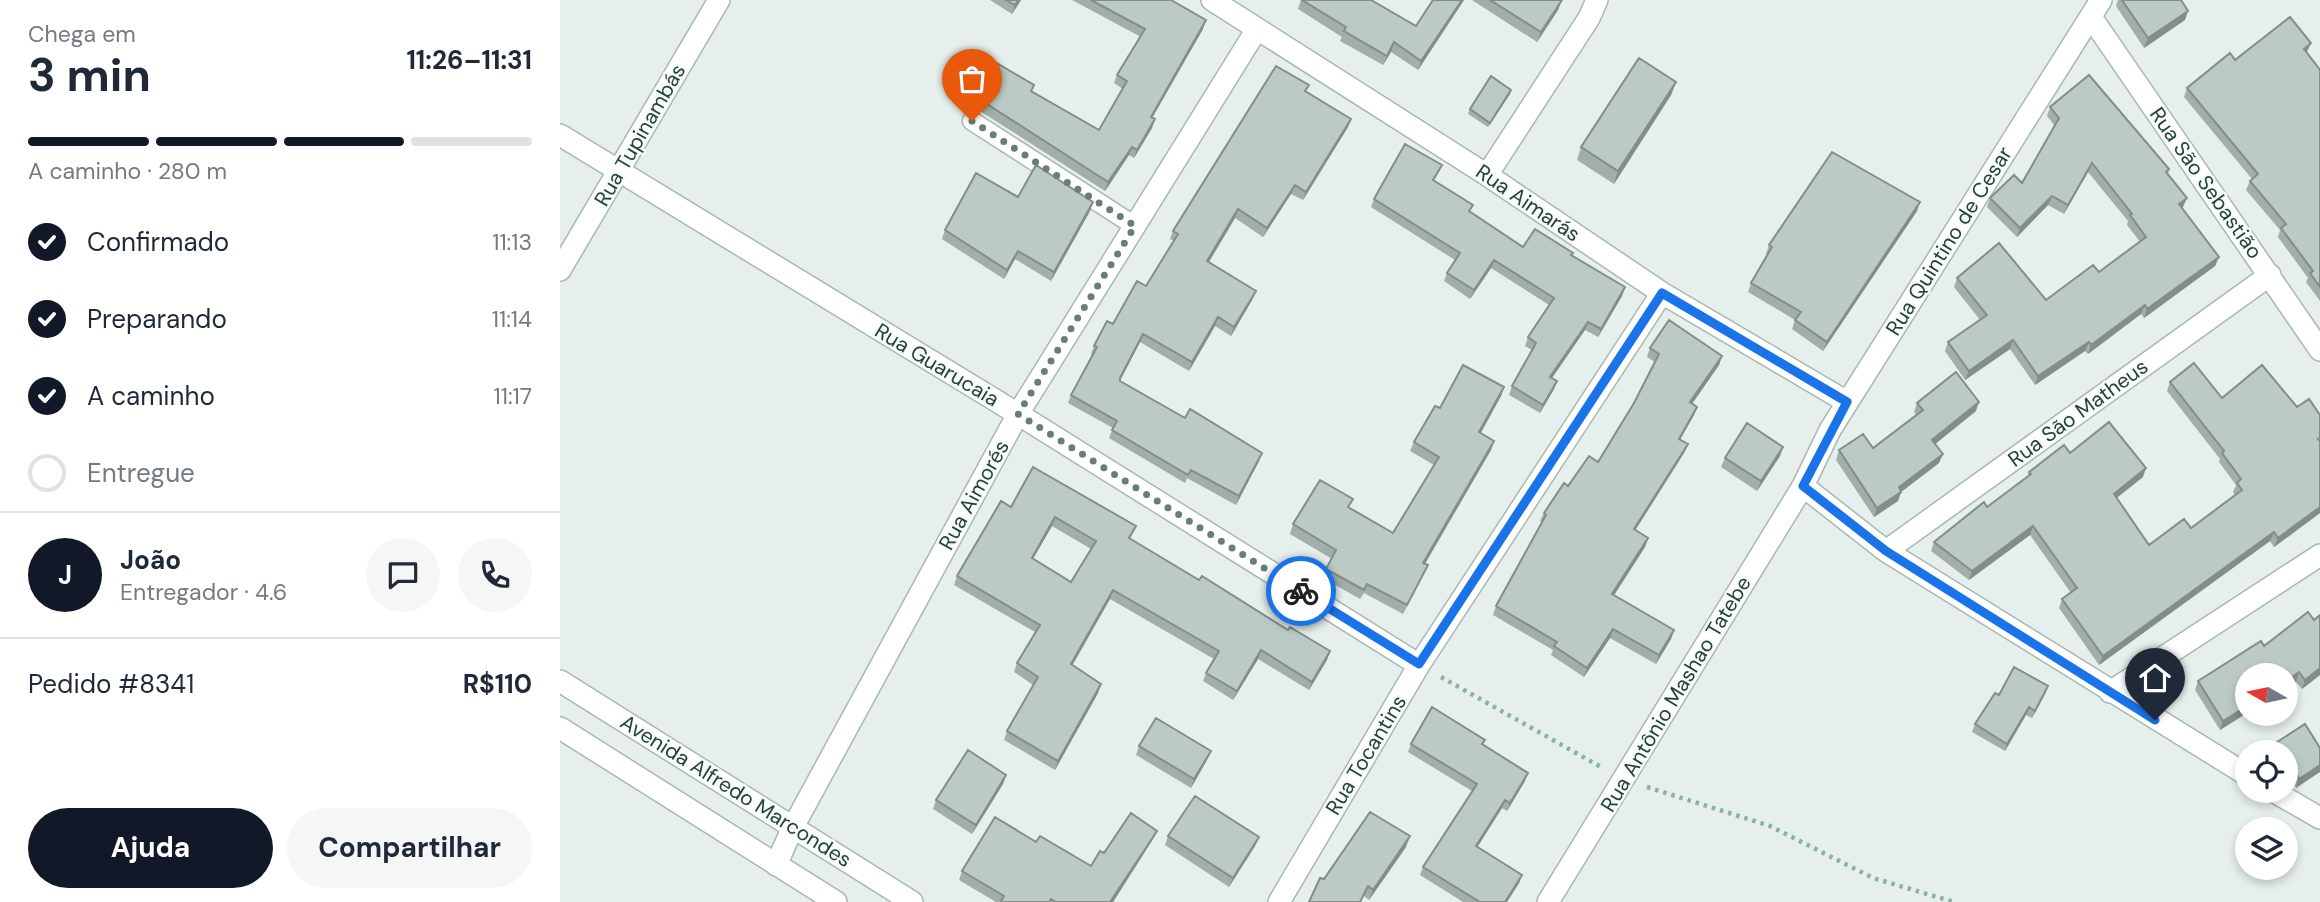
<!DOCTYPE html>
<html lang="pt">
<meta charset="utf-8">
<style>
body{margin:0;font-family:"DM Sans",sans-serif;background:#f6f6f7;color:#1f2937;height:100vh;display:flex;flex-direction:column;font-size:26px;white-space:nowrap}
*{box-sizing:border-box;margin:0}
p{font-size:23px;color:#747a83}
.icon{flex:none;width:38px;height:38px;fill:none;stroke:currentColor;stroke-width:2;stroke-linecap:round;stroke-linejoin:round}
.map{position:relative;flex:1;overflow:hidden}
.drawer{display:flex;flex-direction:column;background:#fff;width:560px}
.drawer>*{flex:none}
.needle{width:46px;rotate:279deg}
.buttons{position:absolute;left:1675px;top:663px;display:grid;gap:14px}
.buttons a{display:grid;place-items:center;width:63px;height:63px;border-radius:50%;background:#fff;box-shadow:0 4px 10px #0003;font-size:35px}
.pin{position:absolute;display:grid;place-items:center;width:60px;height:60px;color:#fff;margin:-72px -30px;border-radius:50% 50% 50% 0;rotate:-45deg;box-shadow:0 0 7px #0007}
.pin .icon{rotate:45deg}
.courier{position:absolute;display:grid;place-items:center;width:70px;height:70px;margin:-35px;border:5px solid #1a73e8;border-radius:50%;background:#fff;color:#222;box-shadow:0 2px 9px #0007}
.overview em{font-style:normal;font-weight:700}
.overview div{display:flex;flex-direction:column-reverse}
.overview{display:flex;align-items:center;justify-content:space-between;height:119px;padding:0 28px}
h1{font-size:46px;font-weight:700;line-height:52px}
.bar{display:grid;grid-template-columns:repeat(4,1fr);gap:10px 7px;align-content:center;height:84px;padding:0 28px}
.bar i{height:9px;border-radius:5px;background:#e0e1e3}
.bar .selected{background:#111827}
.bar p{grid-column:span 4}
.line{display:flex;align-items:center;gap:18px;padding:0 28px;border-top:2px solid #e0e1e3}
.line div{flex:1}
.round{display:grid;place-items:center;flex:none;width:74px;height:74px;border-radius:37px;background:#f6f6f7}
ol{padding:0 28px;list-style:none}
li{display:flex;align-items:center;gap:21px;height:77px}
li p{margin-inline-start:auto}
li .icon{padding:7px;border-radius:50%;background:#111827;color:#fff;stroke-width:4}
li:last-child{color:#747a83}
li i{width:38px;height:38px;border:4px solid #e0e1e3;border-radius:50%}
.action{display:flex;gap:14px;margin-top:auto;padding:14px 28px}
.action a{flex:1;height:80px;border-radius:42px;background:#111827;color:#fff;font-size:28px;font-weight:700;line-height:80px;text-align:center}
.action a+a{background:#f6f6f7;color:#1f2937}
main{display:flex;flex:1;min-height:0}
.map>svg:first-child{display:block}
</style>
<main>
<section class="drawer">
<div class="overview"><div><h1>3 min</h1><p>Chega em</p></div><em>11:26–11:31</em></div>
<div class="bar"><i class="selected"></i><i class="selected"></i><i class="selected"></i><i></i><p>A caminho · 280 m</p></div>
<ol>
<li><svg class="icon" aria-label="check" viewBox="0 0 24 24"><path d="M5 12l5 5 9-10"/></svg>Confirmado<p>11:13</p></li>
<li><svg class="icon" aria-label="check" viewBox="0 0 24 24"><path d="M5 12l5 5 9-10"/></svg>Preparando<p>11:14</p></li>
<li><svg class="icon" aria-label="check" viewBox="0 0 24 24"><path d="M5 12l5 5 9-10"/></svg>A caminho<p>11:17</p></li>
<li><i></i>Entregue</li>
</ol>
<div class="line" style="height:126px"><b class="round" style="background:#111827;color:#fff">J</b><div><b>João</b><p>Entregador · 4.6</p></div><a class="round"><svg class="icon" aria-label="chat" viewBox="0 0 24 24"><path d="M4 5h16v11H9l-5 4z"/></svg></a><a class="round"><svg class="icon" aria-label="phone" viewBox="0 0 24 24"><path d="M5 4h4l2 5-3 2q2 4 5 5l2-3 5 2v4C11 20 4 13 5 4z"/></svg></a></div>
<div class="line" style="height:91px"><div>Pedido #8341</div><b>R$110</b></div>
<div class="action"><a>Ajuda</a><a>Compartilhar</a></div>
</section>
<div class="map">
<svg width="1760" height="902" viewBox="0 0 1760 902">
<rect width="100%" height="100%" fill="#e6efeb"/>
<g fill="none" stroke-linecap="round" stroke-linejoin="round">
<defs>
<path id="lane" d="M412 121 575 226"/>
<path id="street" d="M652 0 927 175 1102 293 1287 402
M1531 17 1760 350
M0 135 458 414 859 665
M927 175 1029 18 1037 0
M0 270 159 0
M1243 486 1326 551 1687 775
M1326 551 1710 275
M0 681 352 902
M1550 692 1760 555
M0 728 276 902
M1713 791 1760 818
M216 865 233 827 458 414 697 29
M719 902 859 665 1102 293
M988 902 1243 486 1270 430 1541 0"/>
</defs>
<!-- lane casing -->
<use href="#lane" stroke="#a8b8b2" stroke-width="21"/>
<!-- street casing -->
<use href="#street" stroke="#a8b8b2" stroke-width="24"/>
<!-- path -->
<path stroke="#86b3a5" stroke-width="4.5" stroke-dasharray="3.5 5" stroke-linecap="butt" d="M881 677 1041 767
M1087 787 1210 826 1313 878 1394 902"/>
<!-- lane -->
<use href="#lane" stroke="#fff" stroke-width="18"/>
<!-- street -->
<use href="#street" stroke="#fff" stroke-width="21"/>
</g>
<!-- wall -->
<path fill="#a1aea9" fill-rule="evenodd" d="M430 0H461L452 14Z
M512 0H611L643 29 592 118V128L574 158 569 155 545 191 406 102 410 93 474 85 472 91 539 130 563 89 554 83 557 75 581 37Z
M741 0 856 26 873 0H904L858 70 831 52 823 65 780 41 782 37 738 9Z
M912 0H1001L998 10 977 42Z
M1558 0H1621L1625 20 1584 48 1556 6Z
M1747 52 1760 70V301L1746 282 1748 278 1718 237 1720 230 1686 190 1690 181 1692 179 1624 97 1627 88 1675 60Z
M1116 82 1111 95 1054 184 1017 160 1021 147Z
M951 90 950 94 928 127 908 114 910 109Z
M746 92 791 119 788 127 743 200 731 194 703 237 675 218 649 262 692 300 671 336 655 326 629 371 580 342 560 381 699 461 676 505 627 478 625 483 549 438 553 428 508 403 511 395 533 355 531 354 534 346 586 286 614 241 610 239 613 231Z
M1490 107 1609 169 1608 174 1623 207 1622 208 1659 257 1655 266 1584 318 1581 314 1528 354 1525 351 1475 385 1450 349 1405 380 1385 351 1388 342 1420 320 1394 287 1397 278 1486 300 1539 272 1580 242 1567 225 1568 221 1528 172 1504 214 1488 205 1457 237 1427 207 1430 198 1462 183 1495 126 1487 116Z
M882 165 874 181 910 212 963 247 1013 253 1011 256 1065 287 1062 296 1038 337 1025 330 992 378 994 389 980 413 949 395 952 386 972 350 965 346 968 337 989 305 931 268 910 299 884 281 887 273 895 260 811 207 814 199Z
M458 197 533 202 530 211 491 281 455 259 444 279 382 239 385 230Z
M1357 211 1263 351 1232 329 1235 320 1188 292 1191 283 1207 255 1206 254 1209 245Z
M1090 348 1162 356 1159 365 1132 404 1137 407 1134 415 1120 440 1128 444 1124 453 1075 530 1088 538 1085 547 1054 595 1114 630 1111 639 1096 664 1050 638 1024 677 991 655 993 650 933 615 936 606 982 523 980 521 984 513 1008 486 1038 462 1074 403 1095 362 1087 357Z
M1610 382 1662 398 1760 513 1714 547 1710 541 1539 665 1499 608 1502 599 1511 593 1470 535 1409 580 1371 551 1374 542 1427 507 1467 477 1469 472 1510 453 1583 477 1557 498 1589 545 1631 528 1675 495 1673 492 1676 485 1659 462 1660 459 1607 391Z
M944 387 941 396 921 433 934 441 931 450 865 564 868 565 864 574 843 614 804 593 800 599 763 578 772 559 730 534 733 524 790 508 833 533 874 465 850 451 854 442 880 408Z
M1357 403 1416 411 1375 444 1379 463 1341 492 1338 501 1314 517 1276 460 1279 450 1313 448 1356 415 1354 412Z
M1223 447 1220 456 1197 491 1161 467 1165 458Z
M451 507 576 526 570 539 639 580 728 630 770 651 767 660 749 690 698 659 673 700 643 681 646 673 654 659 550 599 512 665 538 693 495 770 444 740 447 731 473 685 454 672 457 663 475 632 394 585 397 576ZM492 526 531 549 511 582 473 559Z
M1704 646 1760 675 1742 689 1736 682 1687 676V713L1660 730 1635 690 1638 681Z
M1485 694 1472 718 1466 715 1445 751 1412 732 1415 724 1439 695Z
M925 740 923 745 965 781 947 811 942 808 917 847 962 875 959 883 947 902H903L860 875 863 867 912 791 848 752 851 744Z
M1717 742 1760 748 1736 788 1726 771V752H1713Z
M579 746 647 760 631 788 576 755Z
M446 775 443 784 412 834 373 809 376 800Z
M608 836 695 846 669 887 605 845Z
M593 839 553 902H436L399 880 402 871 476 842 531 866 544 853Z
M846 847 809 900 804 896 801 902H749L764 879Z"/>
<!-- shaded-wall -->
<path fill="#838d89" d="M458 0H461L452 14 455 5Z
M902 0H904L858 70 861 61Z
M1002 0 998 10 977 42 981 32Z
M1628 11 1625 20 1584 48 1588 38Z
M646 20 643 29 588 125 591 117Z
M834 42 831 52 823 65 827 56Z
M1751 43 1747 52 1740 58 1744 49Z
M1116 82 1111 95 1054 184 1058 171Z
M951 90 950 94 928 127 930 123Z
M595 119 592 128 574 158 577 150Z
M791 119 788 127 743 200 746 192Z
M572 147 569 155 545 191 548 182Z
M1532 163 1528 172 1504 214 1508 205Z
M735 185 731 194 703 237 707 228Z
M1492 196 1488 205 1457 237 1460 228Z
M1627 198 1623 207 1616 213 1619 204Z
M533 202 530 211 491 281 494 272Z
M1360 202 1357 211 1263 351 1267 342Z
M678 209 675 218 644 270 647 261Z
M458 251 455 259 444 279 447 270Z
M1659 257 1655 266 1584 318 1587 309Z
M934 260 931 268 910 299 914 290Z
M1065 287 1062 296 1038 337 1041 329Z
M696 291 692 300 671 336 674 327Z
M1585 305 1581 314 1528 354 1531 345Z
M658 317 655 326 629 371 632 362Z
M1028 322 1025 330 987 385 990 377Z
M583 334 580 342 557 386 560 378Z
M1453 340 1450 349 1405 380 1409 371Z
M1529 342 1525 351 1475 385 1478 376Z
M1162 356 1159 365 1127 411 1130 402Z
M997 381 994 389 980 413 983 405Z
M944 387 941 396 916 441 919 432Z
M1419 402 1416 411 1369 449 1372 440Z
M1137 407 1134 415 1115 448 1119 439Z
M934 441 931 450 860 572 863 563Z
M1128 444 1124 453 1071 537 1074 529Z
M1223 447 1220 456 1197 491 1201 481Z
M702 453 699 461 676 505 679 496Z
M1383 454 1379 463 1341 492 1338 501 1314 517 1317 508 1339 487Z
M1586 468 1583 477 1551 502 1554 494Z
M1760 507V513L1714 547 1718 538Z
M495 517 492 526 468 567 472 558Z
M1473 526 1470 535 1409 580 1412 571Z
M1714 532 1710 541 1539 665 1543 656Z
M1088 538 1085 547 1049 603 1052 594Z
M553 590 550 599 508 673 511 664Z
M1053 629 1050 638 1024 677 1027 668Z
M1114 630 1111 639 1096 664 1099 655Z
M701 650 698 659 673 700 677 691Z
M770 651 767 660 749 690 752 682Z
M1760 668V675L1742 689 1745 680Z
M1739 672 1736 682 1726 688V681Z
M541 684 538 693 495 770 498 761Z
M1488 686 1485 694 1472 718 1475 711Z
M1687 706V713L1660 730 1663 721Z
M1469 707 1466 715 1445 751 1447 744Z
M651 751 647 760 631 788 634 779Z
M1760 765V772L1736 788 1739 779Z
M968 773 965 781 947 811 950 803Z
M446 775 443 784 412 834 416 825Z
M945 800 942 808 913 854 916 846Z
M597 831 593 839 553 902H550Z
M850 836 846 847 809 900 813 890Z
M699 837 695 846 669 887 673 878Z
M962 875 959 883 947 902H945Z"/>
<!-- building -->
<path fill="#bbcac4" stroke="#838d89" stroke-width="2" fill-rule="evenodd" d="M446 0H458L455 5Z
M531 0H611L646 20 591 117 595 119 577 150 572 147 548 182 410 93 430 59 474 85 471 91 539 130 567 81 557 75 585 29Z
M742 0H811L856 26 873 0H902L861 61 834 42 827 56 784 31 786 27Z
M930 0H1002L981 32Z
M1562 0H1621L1628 11 1588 38Z
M1730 17 1751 43 1744 49 1760 70V287L1750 273 1753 271 1721 228 1726 224 1690 181 1698 174 1627 88 1670 53 1675 60Z
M1079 58 1116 82 1058 171 1021 147Z
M716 66 749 85 745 91 791 119 746 192 735 185 707 228 678 209 647 261 696 291 674 327 658 317 632 362 583 334 560 378V381L625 418 630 409 702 453 679 496 631 470 628 475 552 430 557 421 511 395 537 347 534 346 547 321 553 324 577 281 586 286 618 234 613 231Z
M1529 75 1609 169 1606 172 1627 198 1619 204 1659 257 1587 309 1585 305 1531 345 1529 342 1478 376 1453 340 1409 371 1388 342 1427 315 1397 278 1439 243 1486 300 1533 265 1539 272 1586 237 1570 215 1572 214 1532 163 1508 205 1492 196 1460 228 1430 198 1454 175 1462 183 1499 118 1490 107Z
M931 76 951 90 930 123 910 109Z
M845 144 882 165 873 180 913 205 909 211 963 247 975 229 1013 253 1011 255 1065 287 1041 329 1028 322 990 377 997 381 983 405 952 386 976 343 968 337 994 298 934 260 914 290 887 273 900 253 814 199Z
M1272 152 1360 202 1267 342 1235 320 1241 312 1191 283 1212 247 1209 245Z
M476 165 533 202 494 272 458 251 447 270 385 230 416 173 458 197Z
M1109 320 1162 356 1130 402 1137 407 1119 439 1128 444 1074 529 1088 538 1052 594 1114 630 1099 655 1053 629 1027 668 994 646 997 642 936 606 986 515 984 513 1004 483 1008 486 1029 456 1038 462 1074 403 1099 354 1090 348Z
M1634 363 1662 398 1702 365 1737 407 1749 399 1760 415V438L1758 439 1760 441V507L1718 538 1714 532 1543 656 1502 599 1517 588 1473 526 1412 571 1374 542 1424 502 1427 507 1471 474 1469 472 1504 445 1510 453 1549 422 1586 468 1554 494 1589 545 1624 519 1631 528 1682 490 1677 483 1681 479 1662 453 1664 451 1610 382Z
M903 365 944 387 919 432 934 441 863 563 868 565 847 605 807 584 804 590 766 569 776 550 733 524 760 480 793 499 788 507 833 533 879 457 854 442 875 406 880 408Z
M1396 372 1419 402 1372 440 1383 454 1339 487 1341 492 1317 508 1279 450 1303 434 1313 448 1363 410 1357 403Z
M1187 423 1223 447 1201 481 1165 458Z
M473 467 576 526 569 538 639 580 642 576 728 630 730 627 770 651 752 682 701 650 677 691 646 673 659 651 553 590 511 664 541 684 498 761 447 731 478 677 457 663 480 625 397 576 441 501 451 507ZM495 517 536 541 511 582 472 558Z
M1748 612 1754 620 1760 615V668L1745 680 1739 672 1726 681V676H1687V706L1663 721 1638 681 1701 641 1704 646Z
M1454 667 1488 686 1475 711 1469 707 1447 744 1415 724 1435 693 1439 695Z
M872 707 925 740 922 744 968 773 950 803 945 800 916 846 962 875 945 902H920L863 867 917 784 851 744Z
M596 718 651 751 634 779 579 746Z
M1745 724 1760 748V765L1739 779 1726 757V752H1723L1717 742Z
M408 750 446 775 416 825 376 800Z
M635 796 699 837 673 878 608 836Z
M810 812 850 836 813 890 808 886 800 902H749L760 878 764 879Z
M571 813 597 831 550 902H496L491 899 489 902H442L441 901 444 896 402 871 435 817 476 842 480 836 531 866 540 851 544 853Z"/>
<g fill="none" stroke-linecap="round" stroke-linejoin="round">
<!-- done -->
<path stroke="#687f78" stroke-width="7" stroke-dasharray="0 12.6" d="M412 121 575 226 458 414 741 591"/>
<!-- route -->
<path stroke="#1a73e8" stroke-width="9" d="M741 591 859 664 1102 293 1287 402 1243 486 1326 551 1595 720"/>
</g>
<g text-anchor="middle" stroke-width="5" stroke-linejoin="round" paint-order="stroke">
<!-- street labels -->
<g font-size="21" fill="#24423a" stroke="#f7fbf9">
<text transform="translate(80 135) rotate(-60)" y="7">Rua Tupinambás</text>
<text transform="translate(1646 183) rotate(55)" y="7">Rua São Sebastião</text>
<text transform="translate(968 203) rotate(34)" y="7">Rua Aimarás</text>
<text transform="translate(1389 241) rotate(-58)" y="7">Rua Quintino de Cesar</text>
<text transform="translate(377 365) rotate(31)" y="7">Rua Guarucaia</text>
<text transform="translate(1518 413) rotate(-36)" y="7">Rua São Matheus</text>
<text transform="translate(414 495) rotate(-61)" y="7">Rua Aimorés</text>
<text transform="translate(1116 694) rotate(-59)" y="7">Rua Antônio Mashao Tatebe</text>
<text transform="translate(806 755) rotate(-59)" y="7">Rua Tocantins</text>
<text transform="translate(176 791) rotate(32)" y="7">Avenida Alfredo Marcondes</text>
</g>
</g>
</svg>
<div class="buttons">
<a><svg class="needle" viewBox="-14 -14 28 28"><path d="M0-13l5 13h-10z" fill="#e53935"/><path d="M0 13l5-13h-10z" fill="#747a83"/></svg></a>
<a><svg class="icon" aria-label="locate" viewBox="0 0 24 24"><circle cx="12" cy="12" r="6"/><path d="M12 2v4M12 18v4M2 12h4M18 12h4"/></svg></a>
<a><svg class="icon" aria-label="layers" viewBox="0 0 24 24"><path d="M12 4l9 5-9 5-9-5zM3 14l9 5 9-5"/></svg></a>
</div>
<div class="pin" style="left:412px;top:121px;background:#ea580c"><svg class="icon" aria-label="bag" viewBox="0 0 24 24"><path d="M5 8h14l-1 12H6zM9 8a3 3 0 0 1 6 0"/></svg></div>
<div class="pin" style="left:1595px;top:720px;background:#1f2937"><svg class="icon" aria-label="home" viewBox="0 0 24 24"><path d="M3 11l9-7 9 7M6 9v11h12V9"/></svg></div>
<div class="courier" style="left:741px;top:591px"><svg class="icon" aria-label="bike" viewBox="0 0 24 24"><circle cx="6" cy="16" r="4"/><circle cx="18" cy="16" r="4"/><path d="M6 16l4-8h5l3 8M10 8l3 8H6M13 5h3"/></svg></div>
</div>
</main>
